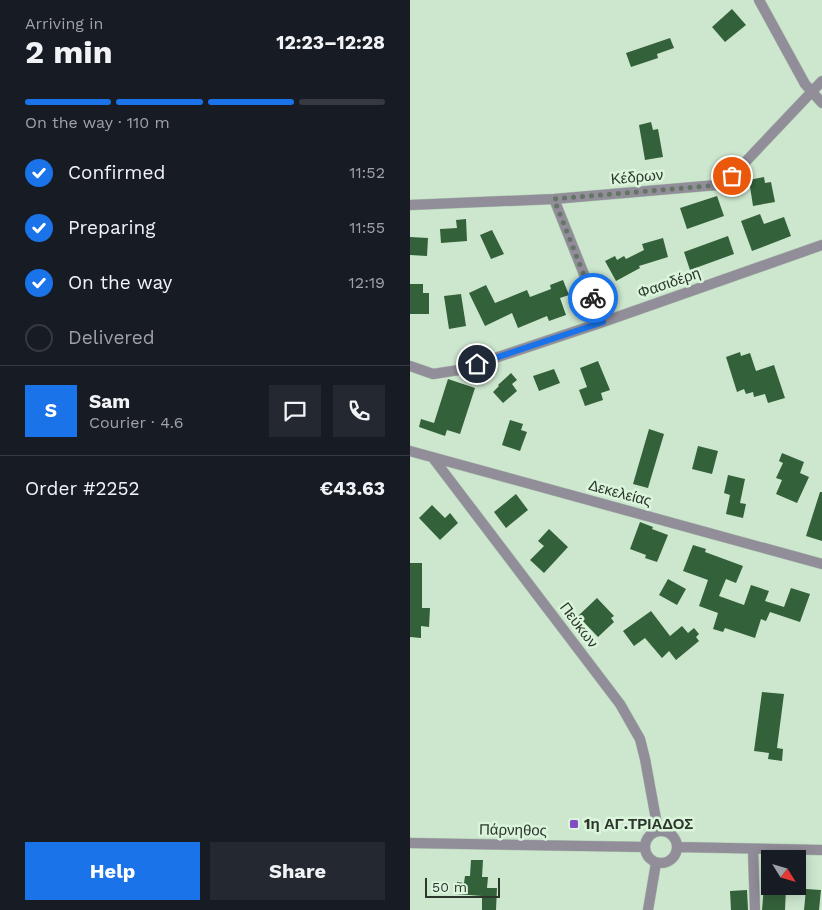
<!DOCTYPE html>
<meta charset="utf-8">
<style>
body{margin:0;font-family:"Work Sans",sans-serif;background:#242831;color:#f1f3f6;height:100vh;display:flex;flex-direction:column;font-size:19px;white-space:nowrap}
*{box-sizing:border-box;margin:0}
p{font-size:16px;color:#9ea1a6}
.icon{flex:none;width:28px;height:28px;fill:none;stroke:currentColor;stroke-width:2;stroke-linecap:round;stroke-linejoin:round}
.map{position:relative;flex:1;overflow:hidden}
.side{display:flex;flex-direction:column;background:#171b24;width:410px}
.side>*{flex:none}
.needle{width:32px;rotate:127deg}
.tools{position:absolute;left:351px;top:850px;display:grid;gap:10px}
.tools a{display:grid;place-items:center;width:45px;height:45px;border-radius:0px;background:#171b24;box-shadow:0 2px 12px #0003;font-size:25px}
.scale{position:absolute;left:15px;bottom:12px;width:75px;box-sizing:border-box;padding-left:5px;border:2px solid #2c362c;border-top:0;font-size:14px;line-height:18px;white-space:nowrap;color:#2c362c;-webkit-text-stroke:4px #dbf5dc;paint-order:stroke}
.pin{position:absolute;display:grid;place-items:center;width:42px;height:42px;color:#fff;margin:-21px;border:2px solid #fff;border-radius:50%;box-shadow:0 1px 5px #0007}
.courier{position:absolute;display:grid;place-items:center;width:50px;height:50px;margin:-25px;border:4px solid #1a73e8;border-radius:50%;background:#fff;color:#222;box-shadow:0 1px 6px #0007}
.headline em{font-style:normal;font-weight:700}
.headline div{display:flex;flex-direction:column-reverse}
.headline{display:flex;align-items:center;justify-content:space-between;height:85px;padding:0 25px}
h1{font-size:32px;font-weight:700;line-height:38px}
.bar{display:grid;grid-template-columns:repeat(4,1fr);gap:8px 5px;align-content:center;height:60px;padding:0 25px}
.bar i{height:6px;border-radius:4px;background:#363941}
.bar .selected{background:#1a73e8}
.bar p{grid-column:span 4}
.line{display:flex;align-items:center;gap:12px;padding:0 25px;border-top:1px solid #363941}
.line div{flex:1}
.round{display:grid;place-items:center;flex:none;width:52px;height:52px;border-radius:0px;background:#242831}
ol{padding:0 25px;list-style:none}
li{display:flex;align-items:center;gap:15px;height:55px}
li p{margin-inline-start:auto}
li .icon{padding:5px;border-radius:50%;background:#1a73e8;color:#fff;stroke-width:4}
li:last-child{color:#9ea1a6}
li i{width:28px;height:28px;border:2px solid #363941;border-radius:50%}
.button{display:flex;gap:10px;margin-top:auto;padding:10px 25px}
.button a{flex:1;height:58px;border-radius:0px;background:#1a73e8;color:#fff;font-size:20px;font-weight:700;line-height:58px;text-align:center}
.button a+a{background:#242831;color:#f1f3f6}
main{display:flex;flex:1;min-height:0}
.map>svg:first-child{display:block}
</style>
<main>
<section class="side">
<div class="headline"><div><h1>2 min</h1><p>Arriving in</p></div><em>12:23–12:28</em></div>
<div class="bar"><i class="selected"></i><i class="selected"></i><i class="selected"></i><i></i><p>On the way · 110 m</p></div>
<ol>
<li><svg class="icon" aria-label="check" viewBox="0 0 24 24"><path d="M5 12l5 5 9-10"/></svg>Confirmed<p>11:52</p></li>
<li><svg class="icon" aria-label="check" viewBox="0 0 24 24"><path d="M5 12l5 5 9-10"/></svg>Preparing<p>11:55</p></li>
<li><svg class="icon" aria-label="check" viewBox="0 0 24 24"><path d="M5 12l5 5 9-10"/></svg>On the way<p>12:19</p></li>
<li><i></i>Delivered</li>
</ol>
<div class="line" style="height:90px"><b class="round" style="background:#1a73e8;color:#fff">S</b><div><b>Sam</b><p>Courier · 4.6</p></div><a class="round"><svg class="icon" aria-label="chat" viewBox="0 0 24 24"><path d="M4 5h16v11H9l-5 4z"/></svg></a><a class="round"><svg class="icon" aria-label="phone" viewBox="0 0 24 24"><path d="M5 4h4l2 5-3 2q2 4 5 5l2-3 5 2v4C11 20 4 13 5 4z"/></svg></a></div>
<div class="line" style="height:65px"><div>Order #2252</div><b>€43.63</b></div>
<div class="button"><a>Help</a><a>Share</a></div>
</section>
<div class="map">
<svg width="412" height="910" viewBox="0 0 412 910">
<rect width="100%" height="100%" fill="#cde7cf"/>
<!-- building -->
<path fill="#336139" d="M322 9 336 25 315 42 302 27Z
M260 38 264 48 247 54 248 58 221 67 216 53Z
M241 122 243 130 248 129 253 157 235 160 229 125Z
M354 177 355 183 361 182 365 202 343 206 339 180Z
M307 196 314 216 277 229 270 208Z
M350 214 354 224 374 217 381 236 342 251 331 221Z
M56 219 57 241 31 243 30 229 47 228 46 220Z
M82 230 94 254 81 259 70 235Z
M318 236 324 254 280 270 274 252Z
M0 237 18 238 17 256 0 255Z
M253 238 258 257 229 266 230 268 206 281 195 261 205 256 207 260 214 256 216 259 234 250 232 244Z
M153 280 159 295 150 298 156 315 139 321 137 316 108 328 102 313 75 326 59 293 76 285 85 303 117 290 120 297 141 289 140 285Z
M0 284H13V293H19V314H0Z
M51 294 56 326 39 329 34 296Z
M330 352 331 356 340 353 346 371 364 365 375 398 358 403 355 394 344 397 343 392 336 394 334 389 327 392 316 357Z
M188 361 200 390 191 393 193 400 175 406 169 390 177 387 170 368Z
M144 369 150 383 129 391 123 376Z
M101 373 107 380 102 384 107 391 93 403 83 392 89 386 88 385Z
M38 379 65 388 50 434 37 430 35 436 9 427 11 419 24 423Z
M100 420 113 424 111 430 117 432 110 451 92 445Z
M239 429 254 434 238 488 223 484Z
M288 446 308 451 302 474 282 469Z
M372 453 394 462 390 473 399 477 387 503 366 494 372 480 366 478 373 463 369 461Z
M318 475 335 479 330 503 336 504 333 518 316 514 320 495 314 493Z
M410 492H412V541L396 536Z
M106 494 118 510 96 528 84 512Z
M22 505 35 518 40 513 48 523 30 540 9 518Z
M230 522 243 527 242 529 258 535 247 562 235 558 236 555 220 549Z
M139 529 158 547 134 573 120 560 134 546 128 541Z
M283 545 296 549 295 552 333 566 326 583 316 579 309 596 334 605 341 585 359 591 355 601 374 607 381 588 400 594 390 622 360 612 356 621 351 619 345 638 315 628 313 632 303 629 308 613 289 606 298 580 273 571Z
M0 563H12V608H20L19 627 11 626V638L0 637Z
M258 579 276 589 267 605 249 595Z
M187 598 204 616 201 618 204 622 188 637 168 616Z
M241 611 260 636 272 626 278 633 284 628 289 634 286 637 289 641 266 660 259 651 252 658 235 638 224 646 213 631Z
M352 692 374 694 367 748 373 749 372 761 358 759 359 753 344 751Z
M61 860H73L72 877H78L77 888H87L86 910H72V896L46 894 47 882 54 883 55 876H60Z
M354 886 376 888 375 910H352Z
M396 889 411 890 409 910H394Z
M337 890 338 910H321L320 891Z"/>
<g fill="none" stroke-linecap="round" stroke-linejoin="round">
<defs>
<path id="minor" d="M349 0 395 84 412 103
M144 199 193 322
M0 205 144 199 307 185 322 176 412 81
M0 366 23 374 49 370 193 322 412 245
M0 451 412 564
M23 458 210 704 230 739 235 759 248 830
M343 850 345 910
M238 910 246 863"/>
<path id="tertiary" d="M235 847a16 16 0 1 1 32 0a16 16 0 1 1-32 0Z
M0 843 235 847
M267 847 412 850"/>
</defs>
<!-- minor casing -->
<use href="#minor" stroke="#adc4ae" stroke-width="11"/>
<!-- tertiary casing -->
<use href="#tertiary" stroke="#adc4ae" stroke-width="11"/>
<!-- minor -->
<use href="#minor" stroke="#918d99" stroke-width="10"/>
<!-- tertiary -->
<use href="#tertiary" stroke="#918d99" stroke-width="10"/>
</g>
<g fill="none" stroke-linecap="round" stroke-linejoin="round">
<!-- done -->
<path stroke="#647465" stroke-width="5" stroke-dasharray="0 9" d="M183 298 144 199 298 186 312 183 322 176"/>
<!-- route -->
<path stroke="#1a73e8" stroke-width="6" d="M67 364 193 322 183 298"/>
</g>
<!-- markers -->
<rect fill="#834cc3" stroke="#dbf5dc" stroke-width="2" x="159" y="819" width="10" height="10" rx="2.5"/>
<g text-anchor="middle" stroke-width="5" stroke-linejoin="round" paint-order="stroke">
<!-- street labels -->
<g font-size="15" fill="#2c362c" stroke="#dbf5dc">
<text transform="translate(227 177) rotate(-5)" y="5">Κέδρων</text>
<text transform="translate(259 283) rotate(-19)" y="5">Φασιδέρη</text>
<text transform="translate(210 493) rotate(15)" y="5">Δεκελείας</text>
<text transform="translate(169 625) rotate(53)" y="5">Πεύκων</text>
<text transform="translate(103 830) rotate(1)" y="5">Πάρνηθος</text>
</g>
<!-- poi labels -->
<g font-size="15" font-weight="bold" fill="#2c362c" stroke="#dbf5dc" text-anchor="start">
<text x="174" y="829">1η ΑΓ.ΤΡΙΑΔΟΣ</text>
</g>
</g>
</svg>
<div class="tools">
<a><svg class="needle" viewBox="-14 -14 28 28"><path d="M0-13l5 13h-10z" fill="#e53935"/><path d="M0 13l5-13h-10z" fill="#9ea1a6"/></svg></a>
</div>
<div class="scale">50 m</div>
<div class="pin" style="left:322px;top:176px;background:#ea580c"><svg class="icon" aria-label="bag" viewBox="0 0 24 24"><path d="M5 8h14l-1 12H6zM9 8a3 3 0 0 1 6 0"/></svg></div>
<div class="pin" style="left:67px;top:364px;background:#1f2937"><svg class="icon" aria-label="home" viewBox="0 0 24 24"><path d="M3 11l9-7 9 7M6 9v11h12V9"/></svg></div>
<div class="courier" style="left:183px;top:298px"><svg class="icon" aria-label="bike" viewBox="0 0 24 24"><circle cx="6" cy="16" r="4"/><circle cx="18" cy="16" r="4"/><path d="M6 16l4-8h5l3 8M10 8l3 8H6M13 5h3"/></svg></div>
</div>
</main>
